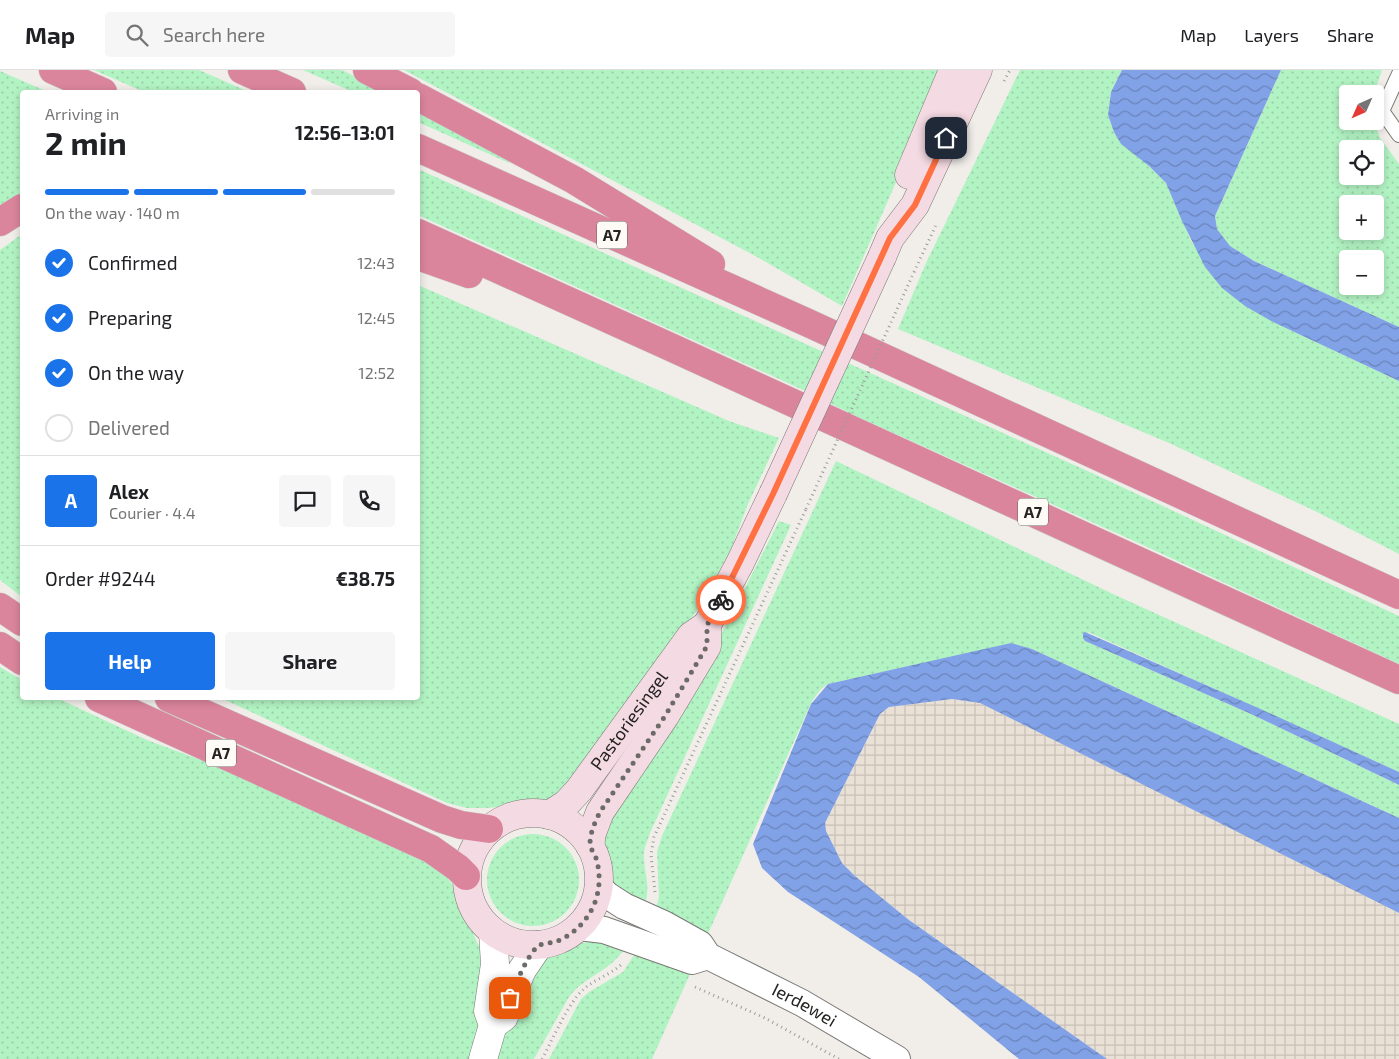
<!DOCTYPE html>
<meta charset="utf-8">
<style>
body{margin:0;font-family:"Exo 2",sans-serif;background:#f6f6f6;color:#202124;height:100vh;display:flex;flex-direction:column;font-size:19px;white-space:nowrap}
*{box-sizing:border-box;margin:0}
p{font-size:16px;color:#757577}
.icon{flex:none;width:28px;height:28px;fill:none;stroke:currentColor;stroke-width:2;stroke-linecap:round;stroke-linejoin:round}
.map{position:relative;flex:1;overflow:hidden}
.panel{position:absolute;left:20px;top:20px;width:400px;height:610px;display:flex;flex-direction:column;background:#fff;border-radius:5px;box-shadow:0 2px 8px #0003}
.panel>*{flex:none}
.needle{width:32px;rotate:225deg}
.buttons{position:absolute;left:1339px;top:15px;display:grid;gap:10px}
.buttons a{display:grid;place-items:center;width:45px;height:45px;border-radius:5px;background:#fff;box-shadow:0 2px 8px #0003;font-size:25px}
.pin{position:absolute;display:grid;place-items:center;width:42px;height:42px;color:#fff;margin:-21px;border-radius:10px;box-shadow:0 2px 8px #0006}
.courier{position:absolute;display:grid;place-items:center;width:50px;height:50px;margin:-25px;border:4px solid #ff7043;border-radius:50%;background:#fff;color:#222;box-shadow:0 1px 6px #0007}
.overview em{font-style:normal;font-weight:700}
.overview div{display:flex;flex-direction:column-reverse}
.overview{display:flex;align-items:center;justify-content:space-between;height:85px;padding:0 25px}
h1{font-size:32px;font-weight:700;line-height:38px}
.bar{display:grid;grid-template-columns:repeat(4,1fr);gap:8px 5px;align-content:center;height:60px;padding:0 25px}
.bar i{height:6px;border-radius:4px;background:#e0e0e0}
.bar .selected{background:#1a73e8}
.bar p{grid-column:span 4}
.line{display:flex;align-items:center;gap:12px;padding:0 25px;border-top:1px solid #e0e0e0}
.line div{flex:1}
.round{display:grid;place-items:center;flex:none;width:52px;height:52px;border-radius:5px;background:#f6f6f6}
ol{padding:0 25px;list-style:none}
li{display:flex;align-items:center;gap:15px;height:55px}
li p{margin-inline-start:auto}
li .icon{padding:5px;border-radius:50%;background:#1a73e8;color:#fff;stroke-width:4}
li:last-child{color:#757577}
li i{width:28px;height:28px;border:2px solid #e0e0e0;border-radius:50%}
.cta{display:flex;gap:10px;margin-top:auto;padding:10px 25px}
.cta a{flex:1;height:58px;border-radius:5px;background:#1a73e8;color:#fff;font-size:20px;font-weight:700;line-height:58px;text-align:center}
.cta a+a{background:#f6f6f6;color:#202124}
header{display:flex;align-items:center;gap:30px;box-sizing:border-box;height:70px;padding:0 25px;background:#fff;border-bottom:1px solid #e0e0e0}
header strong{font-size:24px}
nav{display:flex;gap:28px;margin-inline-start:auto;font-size:18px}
.search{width:350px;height:45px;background:#f6f6f6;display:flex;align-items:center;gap:12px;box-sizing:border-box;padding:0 18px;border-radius:5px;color:#757577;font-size:19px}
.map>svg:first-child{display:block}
</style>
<header>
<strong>Map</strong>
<div class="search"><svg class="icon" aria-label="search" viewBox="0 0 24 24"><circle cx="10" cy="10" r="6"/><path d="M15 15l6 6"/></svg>Search here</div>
<nav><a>Map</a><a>Layers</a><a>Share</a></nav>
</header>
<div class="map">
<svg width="1399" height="989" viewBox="0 0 1399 989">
<defs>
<pattern id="industrial-grid" width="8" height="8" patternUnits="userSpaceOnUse" patternTransform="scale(1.25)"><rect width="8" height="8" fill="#e9e0d6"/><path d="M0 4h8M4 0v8" fill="none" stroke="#c8c0b7"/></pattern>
<pattern id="grass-dots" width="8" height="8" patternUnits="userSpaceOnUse" patternTransform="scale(1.25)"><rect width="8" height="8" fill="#b2f3c3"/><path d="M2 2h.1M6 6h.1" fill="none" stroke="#99d0a7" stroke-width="1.8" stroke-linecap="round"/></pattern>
<pattern id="water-waves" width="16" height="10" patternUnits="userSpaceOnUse" patternTransform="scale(1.25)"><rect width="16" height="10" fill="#82a2e7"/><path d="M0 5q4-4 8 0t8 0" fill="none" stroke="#6a84bb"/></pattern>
</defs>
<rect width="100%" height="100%" fill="#f1eeea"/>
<!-- industrial -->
<path fill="url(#industrial-grid)" d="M952 629 980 633 1399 843V989H1107L909 850 855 806 842 793 826 761 825 753 880 644 889 637Z"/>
<!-- grass -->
<path fill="url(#grass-dots)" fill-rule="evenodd" d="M94 0H199L249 22H144Z
M303 0H342L386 22H353Z
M404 0H945L842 236 759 188Z
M1020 0H1122L1111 22 1108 45 1114 62 1166 113 1192 173 1273 252 1399 311V484L1317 442 1169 373 898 259 926 193Z
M1281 0H1382L1374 24H1348V51H1374L1380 68 1399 94V257L1254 191 1230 176 1217 159 1215 146ZM1348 79H1375V106H1348ZM1348 134H1375V161H1348ZM1348 189H1375V216H1348Z
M0 1 48 22H22V127L0 141Z
M418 39 511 87 509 93 418 52Z
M418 99 1094 404 1399 546V594L1143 475 858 347 803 320 418 145Z
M22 164V527L0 510V180Z
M418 215 729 351 779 368 748 434 731 479 701 534 620 655 553 728 512 736 486 738H467L447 733 221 628H418Z
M836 391 1113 524 1399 654V702L1088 562 1085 571 1251 644 1399 715V748L1032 579 1011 574 828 614 821 619 812 631 652 989H549L581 929 589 922 623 902 636 882 655 842 659 827 657 782 662 766Z
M779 451 791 455 650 763C648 769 645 776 644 782 643 803 652 814 644 837L612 812 603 769 605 758 716 575Z
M0 597 22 610V628H57L147 670 276 718 409 778 444 803 452 814 468 848 475 868 484 887V926L473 989H0Z
M487 810a46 46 0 1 1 92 0a46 46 0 1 1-92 0Z
M596 870 625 878C610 902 586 905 569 927L534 989H496L523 914 540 893 555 883 578 874Z"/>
<!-- water -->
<path fill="url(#water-waves)" d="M1122 0H1281L1215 146 1217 159 1230 176 1254 191 1399 257V311L1273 252 1245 236 1222 218 1205 197 1182 151 1166 113 1149 96 1121 74 1114 62 1108 45 1111 22Z
M1085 562 1256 637 1399 702V715L1251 644 1085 571 1083 568V563Z
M1011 573 1032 579 1399 748V843L980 633 952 629 889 637 880 644 825 753 826 761 842 793 855 806 909 850 1107 989H1019L919 907 788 822 762 798 753 774 811 634 828 614Z"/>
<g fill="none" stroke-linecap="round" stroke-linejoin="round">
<defs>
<path id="service" d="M1399 4 1382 41 1399 65"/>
<g id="minor">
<path id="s1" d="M599 817 607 825 624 836 664 854 700 874 708 886 802 933 897 989"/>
<path d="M579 857 604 860 692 891 708 886"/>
</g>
<path id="tertiary" d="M493 955 504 947 510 927 522 900 539 875
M483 989 493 955 488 941 495 894 493 862"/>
<g id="secondary">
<path d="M909 105 953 0"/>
<path d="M882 187 890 168 915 135 978 0"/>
<circle cx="533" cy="809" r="66"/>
<path id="s2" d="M549 745 566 734 579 720 691 566 707 555"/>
<path d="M590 776 592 763 600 742 665 646 707 576V555L740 493 773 424"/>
</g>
<path id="motorway" d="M53 0 103 22
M242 0 292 22
M367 0 410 22
M418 27 574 110 711 194
M418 78 806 252 1399 525
M0 152 22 138
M418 163 666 275 1399 610
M418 186 469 204
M0 537 22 552
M0 576 22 591
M99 628 431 779 458 798 466 806
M169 628 442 749 461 755 489 759"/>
</defs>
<!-- service casing -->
<use href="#service" stroke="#7b7875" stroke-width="16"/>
<!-- minor casing -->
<use href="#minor" stroke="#7b7875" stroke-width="28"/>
<!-- tertiary casing -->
<use href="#tertiary" stroke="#7b7875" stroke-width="29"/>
<!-- secondary casing -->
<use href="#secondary" stroke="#7b7875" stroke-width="29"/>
<!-- motorway casing -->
<use href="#motorway" stroke="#cbcaca" stroke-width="29"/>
<!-- path -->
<path stroke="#9e9c99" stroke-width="3" stroke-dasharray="1 4" stroke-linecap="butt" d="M1004 11 1010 0
M914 202 936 155
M655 822 651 785 654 767 806 439
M695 917 765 948 839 989
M542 989C552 971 569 931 584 919 596 908 611 905 623 893"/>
<!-- service -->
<use href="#service" stroke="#fff" stroke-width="14"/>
<!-- minor -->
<use href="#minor" stroke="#fff" stroke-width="26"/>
<!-- tertiary -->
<use href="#tertiary" stroke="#fff" stroke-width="28"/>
<!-- secondary -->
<use href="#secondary" stroke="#f4dae2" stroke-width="28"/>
<!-- motorway -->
<use href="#motorway" stroke="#db859d" stroke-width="28"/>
<defs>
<path id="secondary-bridge" d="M773 424 882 187"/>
</defs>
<!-- secondary-bridge casing -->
<use href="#secondary-bridge" stroke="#7b7875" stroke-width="29" stroke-linecap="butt"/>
<!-- path-bridge -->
<path stroke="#9e9c99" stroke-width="3" stroke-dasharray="1 4" stroke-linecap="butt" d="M806 439 914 202"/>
<!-- secondary-bridge -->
<use href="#secondary-bridge" stroke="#f4dae2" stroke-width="28"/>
</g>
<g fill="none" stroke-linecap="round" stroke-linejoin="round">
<!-- done -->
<path stroke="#6c6b68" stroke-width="5" stroke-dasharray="0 9" d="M510 928C515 916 529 880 540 875 544 873 550 873 555 872 572 866 585 853 593 837 600 822 601 804 596 788 594 784 591 779 590 774 590 763 595 752 600 742L665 646 697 593 707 576V555L721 530"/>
<!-- route -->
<path stroke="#ff7043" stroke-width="6" d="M721 530 773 424 890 168 915 135 946 68"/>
</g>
<g text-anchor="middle" stroke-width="5" stroke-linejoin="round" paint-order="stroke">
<!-- shield labels -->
<g fill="#fefbf7" stroke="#666462" stroke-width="1">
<rect x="597" y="151.5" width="30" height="27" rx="4"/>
<rect x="1018" y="428.5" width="30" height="27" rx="4"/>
<rect x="206" y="669.5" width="30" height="27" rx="4"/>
</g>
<g font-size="16" font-weight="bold" fill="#252422">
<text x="612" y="171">A7</text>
<text x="1033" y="448">A7</text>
<text x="221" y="689">A7</text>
</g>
<!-- street labels -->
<g font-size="18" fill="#252422" stroke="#fefbf7">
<text dy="6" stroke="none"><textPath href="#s2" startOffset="125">Pastoriesingel</textPath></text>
<text dy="6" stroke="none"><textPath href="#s1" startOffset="239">Ierdewei</textPath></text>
</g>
</g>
</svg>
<div class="buttons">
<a><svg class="needle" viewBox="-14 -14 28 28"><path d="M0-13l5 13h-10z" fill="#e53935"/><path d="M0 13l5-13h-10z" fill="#757577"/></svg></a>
<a><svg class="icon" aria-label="locate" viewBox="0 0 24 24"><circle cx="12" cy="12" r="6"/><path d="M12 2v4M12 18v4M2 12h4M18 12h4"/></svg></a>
<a>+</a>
<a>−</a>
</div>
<div class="pin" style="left:510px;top:928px;background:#ea580c"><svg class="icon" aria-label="bag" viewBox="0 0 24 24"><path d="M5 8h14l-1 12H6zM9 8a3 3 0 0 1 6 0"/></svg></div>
<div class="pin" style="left:946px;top:68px;background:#1f2937"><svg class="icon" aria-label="home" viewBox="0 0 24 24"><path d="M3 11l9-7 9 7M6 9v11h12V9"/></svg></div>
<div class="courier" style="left:721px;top:530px"><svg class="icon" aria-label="bike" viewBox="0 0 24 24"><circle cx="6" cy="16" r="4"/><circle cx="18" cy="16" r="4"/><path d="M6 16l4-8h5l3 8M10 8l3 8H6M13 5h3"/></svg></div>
<section class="panel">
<div class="overview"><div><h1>2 min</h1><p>Arriving in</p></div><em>12:56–13:01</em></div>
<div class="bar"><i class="selected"></i><i class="selected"></i><i class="selected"></i><i></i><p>On the way · 140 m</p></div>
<ol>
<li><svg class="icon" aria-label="check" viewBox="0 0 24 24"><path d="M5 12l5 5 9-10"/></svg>Confirmed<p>12:43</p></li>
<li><svg class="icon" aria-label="check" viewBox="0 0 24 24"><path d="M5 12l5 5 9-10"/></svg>Preparing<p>12:45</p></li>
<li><svg class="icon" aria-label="check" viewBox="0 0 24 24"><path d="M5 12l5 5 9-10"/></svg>On the way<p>12:52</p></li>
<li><i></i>Delivered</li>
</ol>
<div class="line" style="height:90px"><b class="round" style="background:#1a73e8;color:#fff">A</b><div><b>Alex</b><p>Courier · 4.4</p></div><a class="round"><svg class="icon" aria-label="chat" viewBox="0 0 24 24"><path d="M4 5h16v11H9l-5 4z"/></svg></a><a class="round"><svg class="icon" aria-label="phone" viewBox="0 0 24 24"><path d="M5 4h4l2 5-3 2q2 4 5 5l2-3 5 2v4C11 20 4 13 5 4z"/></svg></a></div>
<div class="line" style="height:65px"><div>Order #9244</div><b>€38.75</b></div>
<div class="cta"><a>Help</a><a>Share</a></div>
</section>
</div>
